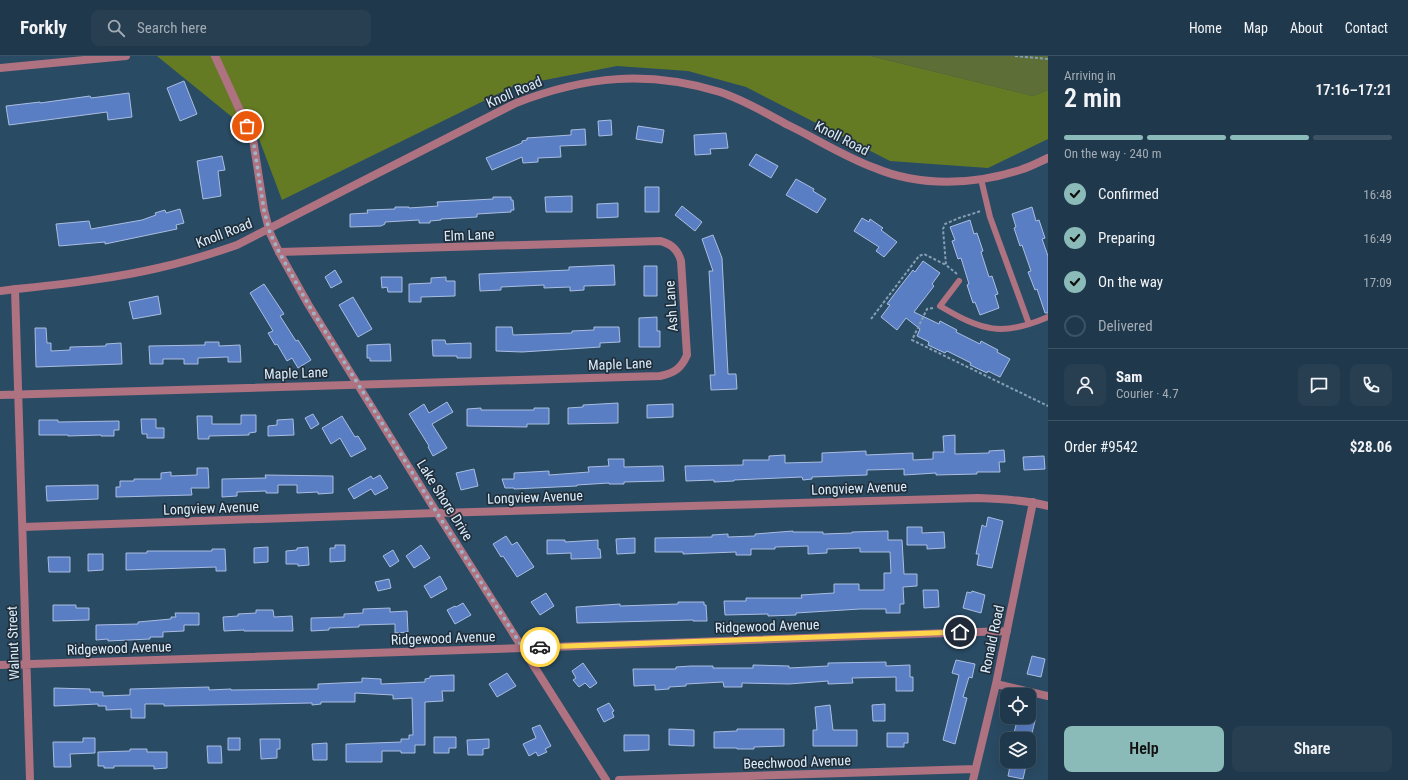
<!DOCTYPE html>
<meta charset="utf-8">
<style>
body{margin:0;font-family:"Roboto Condensed",sans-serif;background:#283f52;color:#f1f3f6;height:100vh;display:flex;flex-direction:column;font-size:15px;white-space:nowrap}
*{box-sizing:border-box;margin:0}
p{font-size:13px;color:#a2acb5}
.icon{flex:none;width:22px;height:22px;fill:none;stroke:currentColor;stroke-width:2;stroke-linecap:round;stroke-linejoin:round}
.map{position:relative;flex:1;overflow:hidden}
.side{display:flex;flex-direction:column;background:#20384b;width:360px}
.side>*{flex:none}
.fabs{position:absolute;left:1000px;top:632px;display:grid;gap:8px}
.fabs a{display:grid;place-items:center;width:36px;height:36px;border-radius:8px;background:#20384b;box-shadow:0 4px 16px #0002,0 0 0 1px #3d5263;font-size:20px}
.pin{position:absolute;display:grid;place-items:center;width:34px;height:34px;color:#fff;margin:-17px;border:2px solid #fff;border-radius:50%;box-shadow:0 1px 4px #0007}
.courier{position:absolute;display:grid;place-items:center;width:40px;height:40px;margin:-20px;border:3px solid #ffd54a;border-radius:50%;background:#fff;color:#222;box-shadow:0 1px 5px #0007}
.head em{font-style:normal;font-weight:600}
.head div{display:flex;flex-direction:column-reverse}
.head{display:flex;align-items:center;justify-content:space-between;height:68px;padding:0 16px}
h1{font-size:26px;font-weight:600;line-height:30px}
.bar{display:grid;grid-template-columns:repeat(4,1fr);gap:6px 4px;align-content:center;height:48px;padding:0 16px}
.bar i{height:5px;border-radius:3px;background:#3d5263}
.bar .selected{background:#8bbbb9}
.bar p{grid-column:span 4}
.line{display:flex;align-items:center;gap:10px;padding:0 16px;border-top:1px solid #3d5263}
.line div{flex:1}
.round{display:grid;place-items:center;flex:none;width:42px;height:42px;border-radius:8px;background:#283f52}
ol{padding:0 16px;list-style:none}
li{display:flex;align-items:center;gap:12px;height:44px}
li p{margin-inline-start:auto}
li .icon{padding:4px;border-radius:50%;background:#8bbbb9;color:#111;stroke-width:4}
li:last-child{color:#a2acb5}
li i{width:22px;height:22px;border:2px solid #3d5263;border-radius:50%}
.action{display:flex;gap:8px;margin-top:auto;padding:8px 16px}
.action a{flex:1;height:46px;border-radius:8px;background:#8bbbb9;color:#111;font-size:16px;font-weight:600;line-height:46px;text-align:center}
.action a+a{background:#283f52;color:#f1f3f6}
header{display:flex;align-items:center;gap:24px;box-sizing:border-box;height:56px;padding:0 20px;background:#20384b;border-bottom:1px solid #3d5263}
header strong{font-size:19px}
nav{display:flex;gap:22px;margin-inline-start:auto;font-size:14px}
.search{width:280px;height:36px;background:#283f52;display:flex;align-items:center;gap:10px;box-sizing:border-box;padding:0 14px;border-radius:8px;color:#a2acb5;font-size:15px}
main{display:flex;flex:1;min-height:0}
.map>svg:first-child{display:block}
</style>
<header>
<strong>Forkly</strong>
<div class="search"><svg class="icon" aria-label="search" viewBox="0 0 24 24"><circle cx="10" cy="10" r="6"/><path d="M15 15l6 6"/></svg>Search here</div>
<nav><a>Home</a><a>Map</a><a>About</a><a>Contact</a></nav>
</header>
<main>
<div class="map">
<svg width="1048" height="724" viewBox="0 0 1048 724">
<rect width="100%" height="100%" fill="#2a4b64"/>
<!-- green -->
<path fill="#5d6e36" d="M871 0H1048V34L1033 40Z"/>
<!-- forest -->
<path fill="#647b24" d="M157 0H871L1033 40 1048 34V83L988 112 890 105 746 31 688 15 617 10 514 30 282 144 259 83Z"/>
<!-- building -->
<path fill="#5a7ec3" stroke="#a9bde2" d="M184 25 197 58 180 65 167 32Z
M129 37 132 61 108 64 107 56 9 69 6 50 40 46V47L90 40 91 42Z
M611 64 612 79 599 80 598 65Z
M638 70 664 74 662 87 636 83Z
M585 73 586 89 560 90 561 101 538 102V106L523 107 522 101 492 114 486 102 522 87V85L527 84V82L571 79V74Z
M726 77 728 92 710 93 711 98 695 99 694 79Z
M756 98 778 110 771 122 749 109Z
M222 100 225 114 218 115 221 140 203 143 197 105Z
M796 123 814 133 813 135 826 143 817 157 786 139Z
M645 131H659V156H645Z
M572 140V156H546L545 141Z
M493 141H511V144H513L514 154H511V156L477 158V161L441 163V164L430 165V167H419V164L385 166V168L381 170 350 171V158L368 157 367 154 395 153V151H409V152L438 150 437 146 493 143Z
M618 147V161L597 162V148Z
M682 150 702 166 695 175 675 159Z
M1032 151 1036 165 1039 164 1045 182 1042 183 1048 200V257H1045L1037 233 1035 234 1028 216 1031 215 1022 189 1020 190 1014 172 1016 171 1012 158Z
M180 153 184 167 176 169 177 173 105 188V186L59 190 56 168 89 165 91 173 142 164 156 159 155 157 165 154 166 157Z
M862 162 869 166 870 163 883 172 881 174 897 186 884 201 876 195 879 191 854 175Z
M970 164 974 178 977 177 983 195 981 196 989 221 992 220 998 238 995 239 999 252 980 259 975 246 973 247 967 229 969 228 961 202 958 203 952 185 955 184 950 171Z
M713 179 722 202 728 318H736L737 333 711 334 710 319H715L709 215H713L702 183Z
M923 205 940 217 932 228 934 230 914 256 939 268 940 265 957 274 956 276 980 288 981 285 998 294 997 296 1010 303 1000 321 988 315 987 317 970 309 971 307 947 295 945 297 928 289 929 286 917 280 920 273 906 262 897 274 881 261 890 249 887 248 899 232 913 214 915 216Z
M614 209 615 229 584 230V234L570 235V231L544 232V229L501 231V234L480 235 479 218 569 214V211Z
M644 210H657V240H644Z
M335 214 342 226 331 232 325 221Z
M381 221H402V236H388L387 231 382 232Z
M446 221V225H455V240L421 241V246H409V228L431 227V222Z
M264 228 284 258 280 260 296 285 298 284 311 304 298 312 292 302 287 305 277 288 275 289 268 277 273 275 250 237Z
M158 240 161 258 133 263 129 246Z
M353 241 372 273 358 281 339 249Z
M657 261V275H660V291H639V262Z
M496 271H512L513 279 572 277V275L594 274V271H619L620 286 600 287V291L585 292 522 296 496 295Z
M35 272H46L47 287H51V295L70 294V291L106 290V288L121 287 122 308 36 311Z
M432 284H445L446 288 471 287V302H457V300H433Z
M205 286H219V290L240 289 241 306H228V301L198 302V308H184V303H163V308H150L149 290 205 289Z
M390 288 391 305H370V302H367V289Z
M447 346 453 356 432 368 447 392 433 400 428 391 429 390 409 358 424 348 429 357Z
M618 347V367L568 368V352L583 351V349Z
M673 348V361L647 362V349Z
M481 352V354H534V352H549V368H527V371L467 370V353Z
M313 358 319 368 311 373 305 362Z
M241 359H256V376L249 377V379L209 380V383H198L197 360H212V368H241Z
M342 360 355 381 358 380 366 393 351 401 340 382 331 388 322 372Z
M141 363H156V372H164V382H147V378H142Z
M293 363 294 379 268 380V370L277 369V364Z
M39 364H58V366L119 365V374H114V380H101V379L68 380V379H39Z
M955 379V398L989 397V395L1004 394 1005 406H999L1000 416H977V418L936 419V417L904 419V413L867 414V419L812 421V423L803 424 802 421 734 424V425L714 426V424L686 425 685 410 743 409V404H769V400L785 399V407L822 406V397L866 395V399L913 397V404L933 403V396H944L943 380Z
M1044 400 1045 413 1024 414 1023 401Z
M608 403H624V411L663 410 664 425 624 426V428H609V427L577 429V430L514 433V432H505L502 423H514V417L549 415V419L589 416 588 411 609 410Z
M197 412H208L209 432H191L192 439 116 441V431H120V425H134V423H161V417L171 416V420L197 419Z
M474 413 478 430 461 434 456 417Z
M265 419 333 420V437L318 438V436L297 437V429H278V437H266V435L237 436V440L222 441V423L266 422Z
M380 419 388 432 375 439 371 433 354 443 348 433 371 420 373 423Z
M98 429V443L47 445 46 430Z
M988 461 1003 465 992 512 977 509 979 498H976L982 469 986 471Z
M907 471H922V477L944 476 945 492 927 493V489H907Z
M793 475V476H823V478L852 477V476L888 475V484H902L904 518H917V530L903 531 904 548H900V557H886V553H860L796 557V559L768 560V558L725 559 724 545H746V542H802L801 539 834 537V528H859V534H884V517H891L890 496H860V492L827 493V497L808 498V490L775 491V493H751V499H736V496L683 498V496H655V482L712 481V479L728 478V481L755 480V478Z
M506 480 512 489 517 486 534 511 517 521 503 500 501 501 493 488Z
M635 482V497L617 498 616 483Z
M547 484H565V486L598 484V493H600L601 502 571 503V497L547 498Z
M335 489H345V505L330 506V492H335Z
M421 489 430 502 414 512 406 500Z
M268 491V506L254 507V492Z
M308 491 309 509 298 510V508H286V495L297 494V492Z
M212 493H225L226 515H216V511L126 514V497H147V495H212Z
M393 494 399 505 390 511 383 500Z
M88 498H103V514L88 515Z
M48 501H70V516H49Z
M440 520 447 533 431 542 424 530Z
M389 523 391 532 378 535 375 526Z
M923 534H938L939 551 924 552Z
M972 535 985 539 981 557 963 552 967 536 971 537Z
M546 537 554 550 540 559 531 546Z
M678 546H704V549H706L707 565H693V564L577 567 576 551 620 548V550L678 548Z
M463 547 471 559 455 568 447 554 455 550 456 551Z
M53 549H76V552H89V564L53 565Z
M390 552V556L407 555 408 576 395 577V568L359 569V571L329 572V574L311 575V562L344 561V558L363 557V553Z
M256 554H273L274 561 292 560 293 575H244V574L224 575 223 561 238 560V558L256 557Z
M175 557H199V569H184V575L163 576V581H150V583L108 585V583L96 584V569L138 568V566L171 563V561H176Z
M1032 600 1045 603 1041 621 1027 618Z
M956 604 975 608 972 622 969 621 963 641 967 642 955 688 943 684 959 619 952 617Z
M886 606V610L910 609V621H913V635H896V621L852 622 853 627 828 628V625L789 628 742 627V631H724L723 626 686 628V630L669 631V633L655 634V629L634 630 633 613H676V611L691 610H713V612H753V609L789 610V612L828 610V607Z
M583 607 597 627 590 632 585 627 579 631 573 624 576 622 572 615Z
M507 617 516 630 497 641 489 628Z
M454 619V635H442L443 645 425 646V689H415V697H401V695H382V706H346V688L401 686V683H409V679H413L412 642 393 643V639L355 637V646H321V648L312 649V647L164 650V648H145V662H131V653L106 654V650H98V648L54 650V632L90 633V636H103V640L130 639V633L209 631V634L231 633V634L318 633V628L362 626V622L381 623V628L425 626V623L430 622V620Z
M609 647 614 655 612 656 614 661 604 666 597 653Z
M885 648V665H873L872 649Z
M830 649 833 674H857V690H813V674H817L815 651Z
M1018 661H1036L1031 681 1014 677Z
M540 669 551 690 545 693 547 696 538 700 536 696 529 700 523 688 536 682 532 672Z
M669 673 694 674V690L669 689Z
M737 673H784V690L754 691V693H737V692H714V676L737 675Z
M887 677H908V687H904V691H887Z
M624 679H649V694L624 695Z
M434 681H456V692H449V697H434Z
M83 682H95V697L70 698 71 711H54L53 686H83Z
M228 682H240V694H228Z
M260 683H280V693H277V702L261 703Z
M489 683V692L483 693V699H468L467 684Z
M327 687V704H313L312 688Z
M207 690H221L222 707H208Z
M130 693H147V696H167V712L154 713V710H114V712H104V710H98V696L130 695Z
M1011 705H1027L1023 723 1008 720Z"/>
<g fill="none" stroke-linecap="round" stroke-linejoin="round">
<!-- path -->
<path stroke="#869fb4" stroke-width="2" stroke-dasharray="3 2" stroke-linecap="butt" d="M1015 0 1048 3
M957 218 946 209 943 173 945 168 959 162 981 155
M933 252 927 253 912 284 1048 350
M871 263 919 200 924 198 946 209"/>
<!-- service -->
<path stroke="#ae7281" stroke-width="6" d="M981 123 990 161 1029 268
M959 225 940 250C982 275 1002 281 1048 261"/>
<!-- minor -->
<path stroke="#ae7281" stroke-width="8" d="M0 12 126 0
M15 233 30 724
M0 339 660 320C674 317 681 313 687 299L681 205C678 194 672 188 660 185L279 196
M23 471 437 457 978 442C1002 443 1025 444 1048 450
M0 609 523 592 1007 575
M996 628 1048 640
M619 724 975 713
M973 724 996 628 1033 446"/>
<!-- tertiary -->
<path stroke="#ae7281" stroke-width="8" d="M215 0 253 83 264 154 270 177 279 196 308 248 437 457 606 724
M0 235C52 229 107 224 158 212 185 206 211 198 237 189L516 47C586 20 647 14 720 36 744 44 766 57 788 69 817 83 845 101 875 112 920 131 974 129 1020 114 1030 111 1039 106 1048 102"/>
</g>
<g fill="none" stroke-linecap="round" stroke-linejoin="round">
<!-- done -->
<path stroke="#9db4c7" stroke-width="4" stroke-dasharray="0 7.2" d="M247 70 253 83 264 154 270 177 279 196 308 248 358 328 437 457 523 592 540 591"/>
<!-- route -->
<path stroke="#ffd54a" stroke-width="5" d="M540 591 960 576"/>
</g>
<g text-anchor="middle" stroke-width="3.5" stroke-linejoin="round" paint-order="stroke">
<!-- street labels -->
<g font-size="14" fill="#dbedfd" stroke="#212f3b">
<text transform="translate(514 36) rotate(-23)" y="5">Knoll Road</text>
<text transform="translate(842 82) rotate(27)" y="5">Knoll Road</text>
<text transform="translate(224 177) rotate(-21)" y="5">Knoll Road</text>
<text transform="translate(469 179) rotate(-2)" y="5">Elm Lane</text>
<text transform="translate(671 250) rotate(-94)" y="5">Ash Lane</text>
<text transform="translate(620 308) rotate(-2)" y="5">Maple Lane</text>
<text transform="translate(296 317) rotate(-2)" y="5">Maple Lane</text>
<text transform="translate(859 432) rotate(-2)" y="5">Longview Avenue</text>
<text transform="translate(535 441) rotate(-2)" y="5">Longview Avenue</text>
<text transform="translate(445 444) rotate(58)" y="5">Lake Shore Drive</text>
<text transform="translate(211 452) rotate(-2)" y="5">Longview Avenue</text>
<text transform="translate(767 570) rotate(-2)" y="5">Ridgewood Avenue</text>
<text transform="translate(443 582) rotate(-2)" y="5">Ridgewood Avenue</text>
<text transform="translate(992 583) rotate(-78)" y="5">Ronald Road</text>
<text transform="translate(13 587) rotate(-92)" y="5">Walnut Street</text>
<text transform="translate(119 592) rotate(-2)" y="5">Ridgewood Avenue</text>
<text transform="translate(797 706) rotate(-2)" y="5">Beechwood Avenue</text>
</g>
</g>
</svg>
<div class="fabs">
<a><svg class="icon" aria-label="locate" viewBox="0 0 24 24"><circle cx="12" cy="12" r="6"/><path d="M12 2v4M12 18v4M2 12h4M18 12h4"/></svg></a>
<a><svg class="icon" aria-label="layers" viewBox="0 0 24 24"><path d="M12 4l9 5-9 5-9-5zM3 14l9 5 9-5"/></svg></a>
</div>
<div class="pin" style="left:247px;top:70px;background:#ea580c"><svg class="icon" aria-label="bag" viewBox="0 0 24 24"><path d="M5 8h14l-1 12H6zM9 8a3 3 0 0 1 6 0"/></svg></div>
<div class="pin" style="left:960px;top:576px;background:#1f2937"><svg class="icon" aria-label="home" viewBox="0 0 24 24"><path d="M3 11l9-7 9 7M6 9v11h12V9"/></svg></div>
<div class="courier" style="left:540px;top:591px"><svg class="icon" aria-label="car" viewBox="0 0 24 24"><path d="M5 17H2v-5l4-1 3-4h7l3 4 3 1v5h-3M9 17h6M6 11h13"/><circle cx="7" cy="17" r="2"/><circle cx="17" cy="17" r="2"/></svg></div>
</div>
<section class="side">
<div class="head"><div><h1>2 min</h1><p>Arriving in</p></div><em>17:16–17:21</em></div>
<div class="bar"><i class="selected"></i><i class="selected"></i><i class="selected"></i><i></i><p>On the way · 240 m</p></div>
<ol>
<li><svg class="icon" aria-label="check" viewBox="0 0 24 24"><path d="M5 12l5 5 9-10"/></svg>Confirmed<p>16:48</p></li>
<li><svg class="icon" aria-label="check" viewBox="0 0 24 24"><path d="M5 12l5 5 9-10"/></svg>Preparing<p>16:49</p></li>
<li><svg class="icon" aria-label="check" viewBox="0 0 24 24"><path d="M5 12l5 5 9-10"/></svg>On the way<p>17:09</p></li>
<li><i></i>Delivered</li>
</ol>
<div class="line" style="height:72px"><a class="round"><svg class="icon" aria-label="person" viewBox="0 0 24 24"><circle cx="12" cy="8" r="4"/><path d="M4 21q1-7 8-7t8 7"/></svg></a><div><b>Sam</b><p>Courier · 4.7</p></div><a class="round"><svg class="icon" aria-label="chat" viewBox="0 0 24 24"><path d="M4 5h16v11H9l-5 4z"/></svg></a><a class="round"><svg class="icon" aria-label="phone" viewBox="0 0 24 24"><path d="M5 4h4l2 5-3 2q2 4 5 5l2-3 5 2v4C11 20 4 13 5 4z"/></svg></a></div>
<div class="line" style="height:52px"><div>Order #9542</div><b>$28.06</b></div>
<div class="action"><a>Help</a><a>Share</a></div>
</section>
</main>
